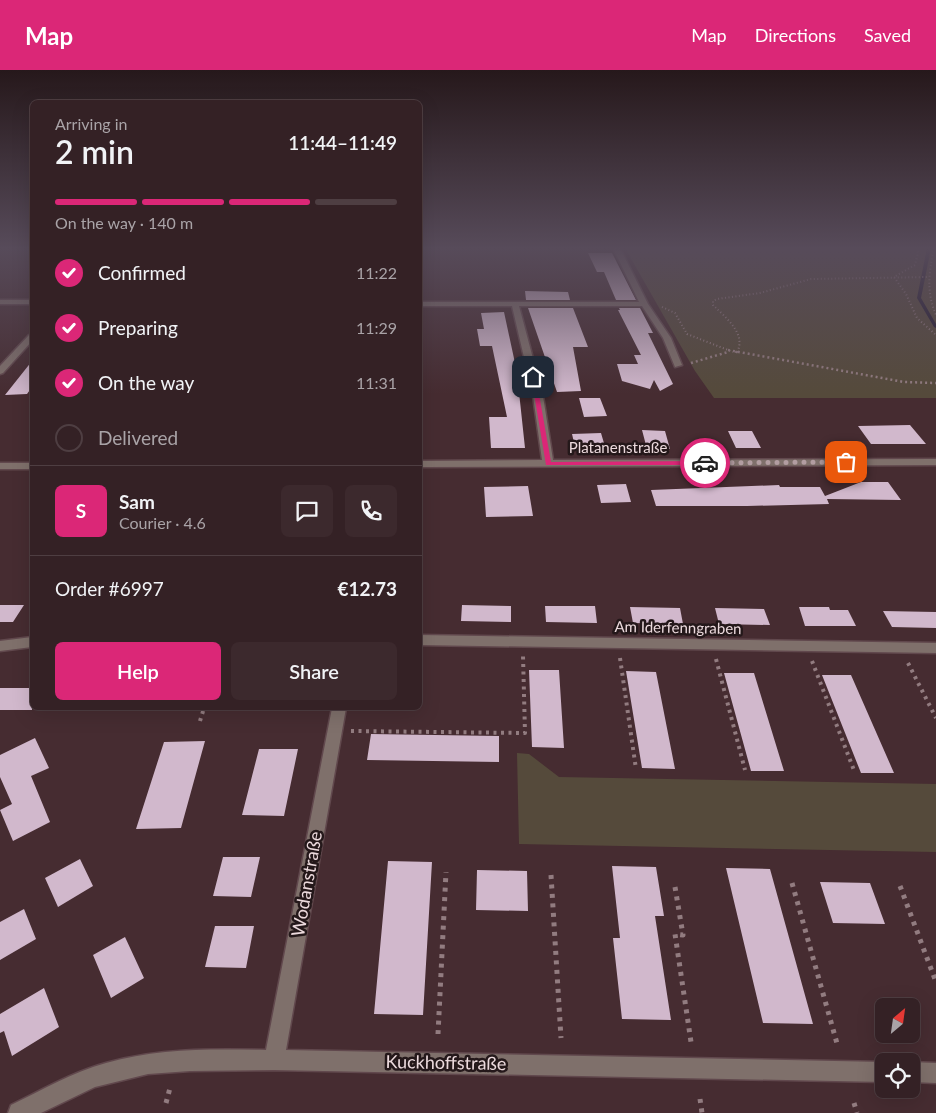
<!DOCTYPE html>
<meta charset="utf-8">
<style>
body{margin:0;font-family:Lato,sans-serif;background:#3c292d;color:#f1f3f6;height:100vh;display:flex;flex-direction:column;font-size:19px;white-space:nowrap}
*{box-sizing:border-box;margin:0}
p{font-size:16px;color:#a9a3a7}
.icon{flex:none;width:28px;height:28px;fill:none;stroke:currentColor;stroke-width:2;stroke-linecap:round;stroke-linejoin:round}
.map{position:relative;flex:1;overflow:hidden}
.side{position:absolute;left:30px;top:30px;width:392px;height:610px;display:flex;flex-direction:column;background:#342125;border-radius:8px;box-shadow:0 5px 20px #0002,0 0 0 1px #4e3e42}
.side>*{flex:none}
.needle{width:32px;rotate:29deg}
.fabs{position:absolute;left:875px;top:928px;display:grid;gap:10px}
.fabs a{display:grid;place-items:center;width:45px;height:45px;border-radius:8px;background:#342125;box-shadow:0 5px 20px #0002,0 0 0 1px #4e3e42;font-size:25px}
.pin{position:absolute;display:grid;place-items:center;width:42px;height:42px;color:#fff;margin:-21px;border-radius:10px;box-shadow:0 2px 8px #0006}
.courier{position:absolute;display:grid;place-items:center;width:50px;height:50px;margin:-25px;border:4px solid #db2777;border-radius:50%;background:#fff;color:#222;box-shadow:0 1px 6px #0007}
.summary em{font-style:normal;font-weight:600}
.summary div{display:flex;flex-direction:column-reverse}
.summary{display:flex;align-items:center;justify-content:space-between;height:85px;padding:0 25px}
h1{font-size:32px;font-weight:600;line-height:38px}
.bar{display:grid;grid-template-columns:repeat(4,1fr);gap:8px 5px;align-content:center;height:60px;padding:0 25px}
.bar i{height:6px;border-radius:4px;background:#4e3e42}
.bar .active{background:#db2777}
.bar p{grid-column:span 4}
.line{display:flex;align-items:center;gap:12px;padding:0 25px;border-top:1px solid #4e3e42}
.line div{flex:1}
.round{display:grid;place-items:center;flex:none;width:52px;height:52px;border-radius:8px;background:#3c292d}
ol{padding:0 25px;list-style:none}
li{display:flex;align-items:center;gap:15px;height:55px}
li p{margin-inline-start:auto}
li .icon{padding:5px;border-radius:50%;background:#db2777;color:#fff;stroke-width:4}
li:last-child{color:#a9a3a7}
li i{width:28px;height:28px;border:2px solid #4e3e42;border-radius:50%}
.cta{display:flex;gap:10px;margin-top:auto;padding:10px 25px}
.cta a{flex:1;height:58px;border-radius:8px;background:#db2777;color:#fff;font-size:20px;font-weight:600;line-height:58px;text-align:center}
.cta a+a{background:#3c292d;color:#f1f3f6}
header{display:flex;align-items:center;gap:30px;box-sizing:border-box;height:70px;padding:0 25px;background:#db2777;color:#fff}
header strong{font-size:24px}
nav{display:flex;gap:28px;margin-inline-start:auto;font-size:18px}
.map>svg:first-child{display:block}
</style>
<header>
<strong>Map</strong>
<nav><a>Map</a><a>Directions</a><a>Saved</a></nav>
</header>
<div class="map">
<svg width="936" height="1043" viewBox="0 0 936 1043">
<rect width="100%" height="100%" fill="#462c31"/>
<!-- green -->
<path fill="#554a3b" d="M625 178H936V328H714L695 301Z
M517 683 529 684 559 707 936 714V782L519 774Z"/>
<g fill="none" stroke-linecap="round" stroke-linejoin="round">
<!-- stream -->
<path fill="#211a32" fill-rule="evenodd" d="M927 178H931L921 228 936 254V258L934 257 917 228Z"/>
</g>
<!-- building -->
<path fill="#d1b8cc" d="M588 183H612L636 230H616L604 202H597Z
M525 221 568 222 570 230H526Z
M528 238H573L588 277H573L581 321 557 322Z
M619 238H640L653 263H648L673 314 660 321 654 310 650 319 622 311 617 294H638L634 285H641L618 240H620Z
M504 242 521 321 519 322 525 378H491L489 347H507L492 276H480L477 259H484L481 243Z
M32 291V317L27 324 5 325Z
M579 328H600L607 346 584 347Z
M910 355 926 374H871L858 356Z
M642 360 665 361 670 379H647Z
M728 361H752L761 378H736Z
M601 363 606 380 576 381 572 364Z
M861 412H888L901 430 827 429 829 434 747 436H656L651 420 779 415 780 417H820L825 426Z
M626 414 631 432 601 433 597 415Z
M528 416 533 446 486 447 484 417Z
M0 535H24L13 552H0Z
M462 535 511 536V552L461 551Z
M545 536H595L597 553 546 552Z
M630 537 680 538 683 554 633 553Z
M799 537H829L830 540H848L856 556H805Z
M715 538 764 539 770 555 719 554Z
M883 541 936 542V558L892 557Z
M529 600H559L564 678 532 677Z
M626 601 656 602 675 699 642 698Z
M724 603H754L784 701H751Z
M822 605H851L894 703H861Z
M0 618H32V640H0Z
M371 664 499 666V692L367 690Z
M35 668 49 698 31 706 50 752 13 771 0 740 12 734 0 707V685Z
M205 671 181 758 136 759 164 672Z
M259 679H298L284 746 242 745Z
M223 787H260L251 827 213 826Z
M80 789 93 816 58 837 45 808Z
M388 791 432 792 423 945 374 944Z
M612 796 656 797 664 846H655L671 950 622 949 613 868H620Z
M726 798 770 799 813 954 763 953Z
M477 800 527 801 528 841 476 840Z
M820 812 870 813 885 854 833 853Z
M24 839 36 869 0 890V852Z
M215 856H254L246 898 205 897Z
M125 867 144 908 111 928 93 885Z
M44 918 59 957 12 986 4 961 0 963V944Z"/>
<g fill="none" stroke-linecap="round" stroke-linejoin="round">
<defs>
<path id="minor" d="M613 178H620L648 234 671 268 682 295 675 297 663 268 642 236H519L543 326 553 390 936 389V395L420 397V391L542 390 533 326 512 236H420V232H639Z
M0 230H32V234H0Z
M29 265H32V271L3 303 0 304V296Z
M0 393H32V399H0Z
M420 565 936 573V583L420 575Z
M32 567V577L0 581V571Z
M332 638H346L286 980 884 992V1012L274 1000 190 1001 148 1004 95 1017 41 1043H8L11 1035C42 1020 73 1002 106 993 158 978 212 979 266 980Z
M911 992 936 993V1013L911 1012Z"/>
</defs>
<!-- minor casing -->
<use href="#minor" stroke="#61484d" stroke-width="3"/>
<!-- path-far3 -->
<path stroke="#927c80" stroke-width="2" stroke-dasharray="1 2.5" stroke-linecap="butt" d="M919 178 915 195 894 207 906 224 917 248 936 265
M934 178C929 202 926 222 936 245
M662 237 675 243 687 264 733 282
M737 282C747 264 725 247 713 235V231L717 229 760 223 811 209 929 207"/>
<!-- path-far2 -->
<path stroke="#927c80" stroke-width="2.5" stroke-dasharray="2 3" stroke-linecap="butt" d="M728 280 904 312 936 313
M736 283 737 280
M691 293 728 282"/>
<!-- path-far1 -->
<path stroke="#927c80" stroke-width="4" stroke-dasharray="3 4.5" stroke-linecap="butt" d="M620 588 636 699
M716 589 745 700
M812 591 855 703
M908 593 936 648
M200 651 204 638
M351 661 525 663 523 586"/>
<!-- path -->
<path stroke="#927c80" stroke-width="5" stroke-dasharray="4 5.5" stroke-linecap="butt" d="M551 805 561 968
M792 813 838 977
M900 816 936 912
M675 817 683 865 675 864 691 972
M438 964 446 802
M700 1029 702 1043
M166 1033 170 1018
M854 1033 857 1043"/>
<!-- minor -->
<use href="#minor" fill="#7f706b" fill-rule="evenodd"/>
</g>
<!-- sky -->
<linearGradient id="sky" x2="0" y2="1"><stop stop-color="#26181b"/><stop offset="0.55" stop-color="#574b5a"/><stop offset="1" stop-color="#574b5a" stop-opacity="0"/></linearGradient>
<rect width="936" height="324" fill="url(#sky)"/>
<!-- route -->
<path fill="#db2777" d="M531 306 536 307 551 392 705 391 709 393 705 395H546Z"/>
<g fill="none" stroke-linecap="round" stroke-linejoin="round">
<!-- done -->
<path stroke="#b29da1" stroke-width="5" stroke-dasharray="0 9" d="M705 393 846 392"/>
</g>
<g text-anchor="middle" stroke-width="5" stroke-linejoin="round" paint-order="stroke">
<!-- street labels -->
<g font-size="15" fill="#ecdadd" stroke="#24181a">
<text x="618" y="383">Platanenstraße</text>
<text transform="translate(678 558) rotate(1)" y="5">Am Iderfenngraben</text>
</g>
<!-- near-street labels -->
<g font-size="18" fill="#ecdadd" stroke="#24181a">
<text transform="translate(307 814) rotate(-80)" y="6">Wodanstraße</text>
<text transform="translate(446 993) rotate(1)" y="6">Kuckhoffstraße</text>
</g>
</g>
</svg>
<div class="fabs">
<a><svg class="needle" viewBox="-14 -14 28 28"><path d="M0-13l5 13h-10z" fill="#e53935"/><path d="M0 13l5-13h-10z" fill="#a9a3a7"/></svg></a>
<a><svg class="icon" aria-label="locate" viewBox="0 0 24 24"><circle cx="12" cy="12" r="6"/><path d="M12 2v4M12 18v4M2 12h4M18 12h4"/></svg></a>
</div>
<div class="pin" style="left:846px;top:392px;background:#ea580c"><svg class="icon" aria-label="bag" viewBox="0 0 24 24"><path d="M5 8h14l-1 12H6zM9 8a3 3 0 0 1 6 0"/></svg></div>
<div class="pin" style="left:533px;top:307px;background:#1f2937"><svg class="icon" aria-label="home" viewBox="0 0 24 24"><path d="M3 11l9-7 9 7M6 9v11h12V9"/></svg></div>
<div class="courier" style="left:705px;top:393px"><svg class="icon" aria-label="car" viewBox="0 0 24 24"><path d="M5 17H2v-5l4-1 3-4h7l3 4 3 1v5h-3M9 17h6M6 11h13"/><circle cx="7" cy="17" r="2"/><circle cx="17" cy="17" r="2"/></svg></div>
<section class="side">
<div class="summary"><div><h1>2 min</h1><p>Arriving in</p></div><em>11:44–11:49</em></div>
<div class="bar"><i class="active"></i><i class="active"></i><i class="active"></i><i></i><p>On the way · 140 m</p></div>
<ol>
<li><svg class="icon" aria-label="check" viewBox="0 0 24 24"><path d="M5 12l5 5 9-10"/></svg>Confirmed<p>11:22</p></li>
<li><svg class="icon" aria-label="check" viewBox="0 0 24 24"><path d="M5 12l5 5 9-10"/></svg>Preparing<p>11:29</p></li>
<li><svg class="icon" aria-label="check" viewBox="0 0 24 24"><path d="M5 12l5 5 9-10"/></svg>On the way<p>11:31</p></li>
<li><i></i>Delivered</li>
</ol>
<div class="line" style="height:90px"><b class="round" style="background:#db2777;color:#fff">S</b><div><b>Sam</b><p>Courier · 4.6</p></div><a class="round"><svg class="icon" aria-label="chat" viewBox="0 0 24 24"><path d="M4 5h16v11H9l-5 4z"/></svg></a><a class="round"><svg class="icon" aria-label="phone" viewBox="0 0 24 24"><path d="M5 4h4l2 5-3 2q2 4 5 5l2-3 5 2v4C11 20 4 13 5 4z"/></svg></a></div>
<div class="line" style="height:65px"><div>Order #6997</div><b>€12.73</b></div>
<div class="cta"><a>Help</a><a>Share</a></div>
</section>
</div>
